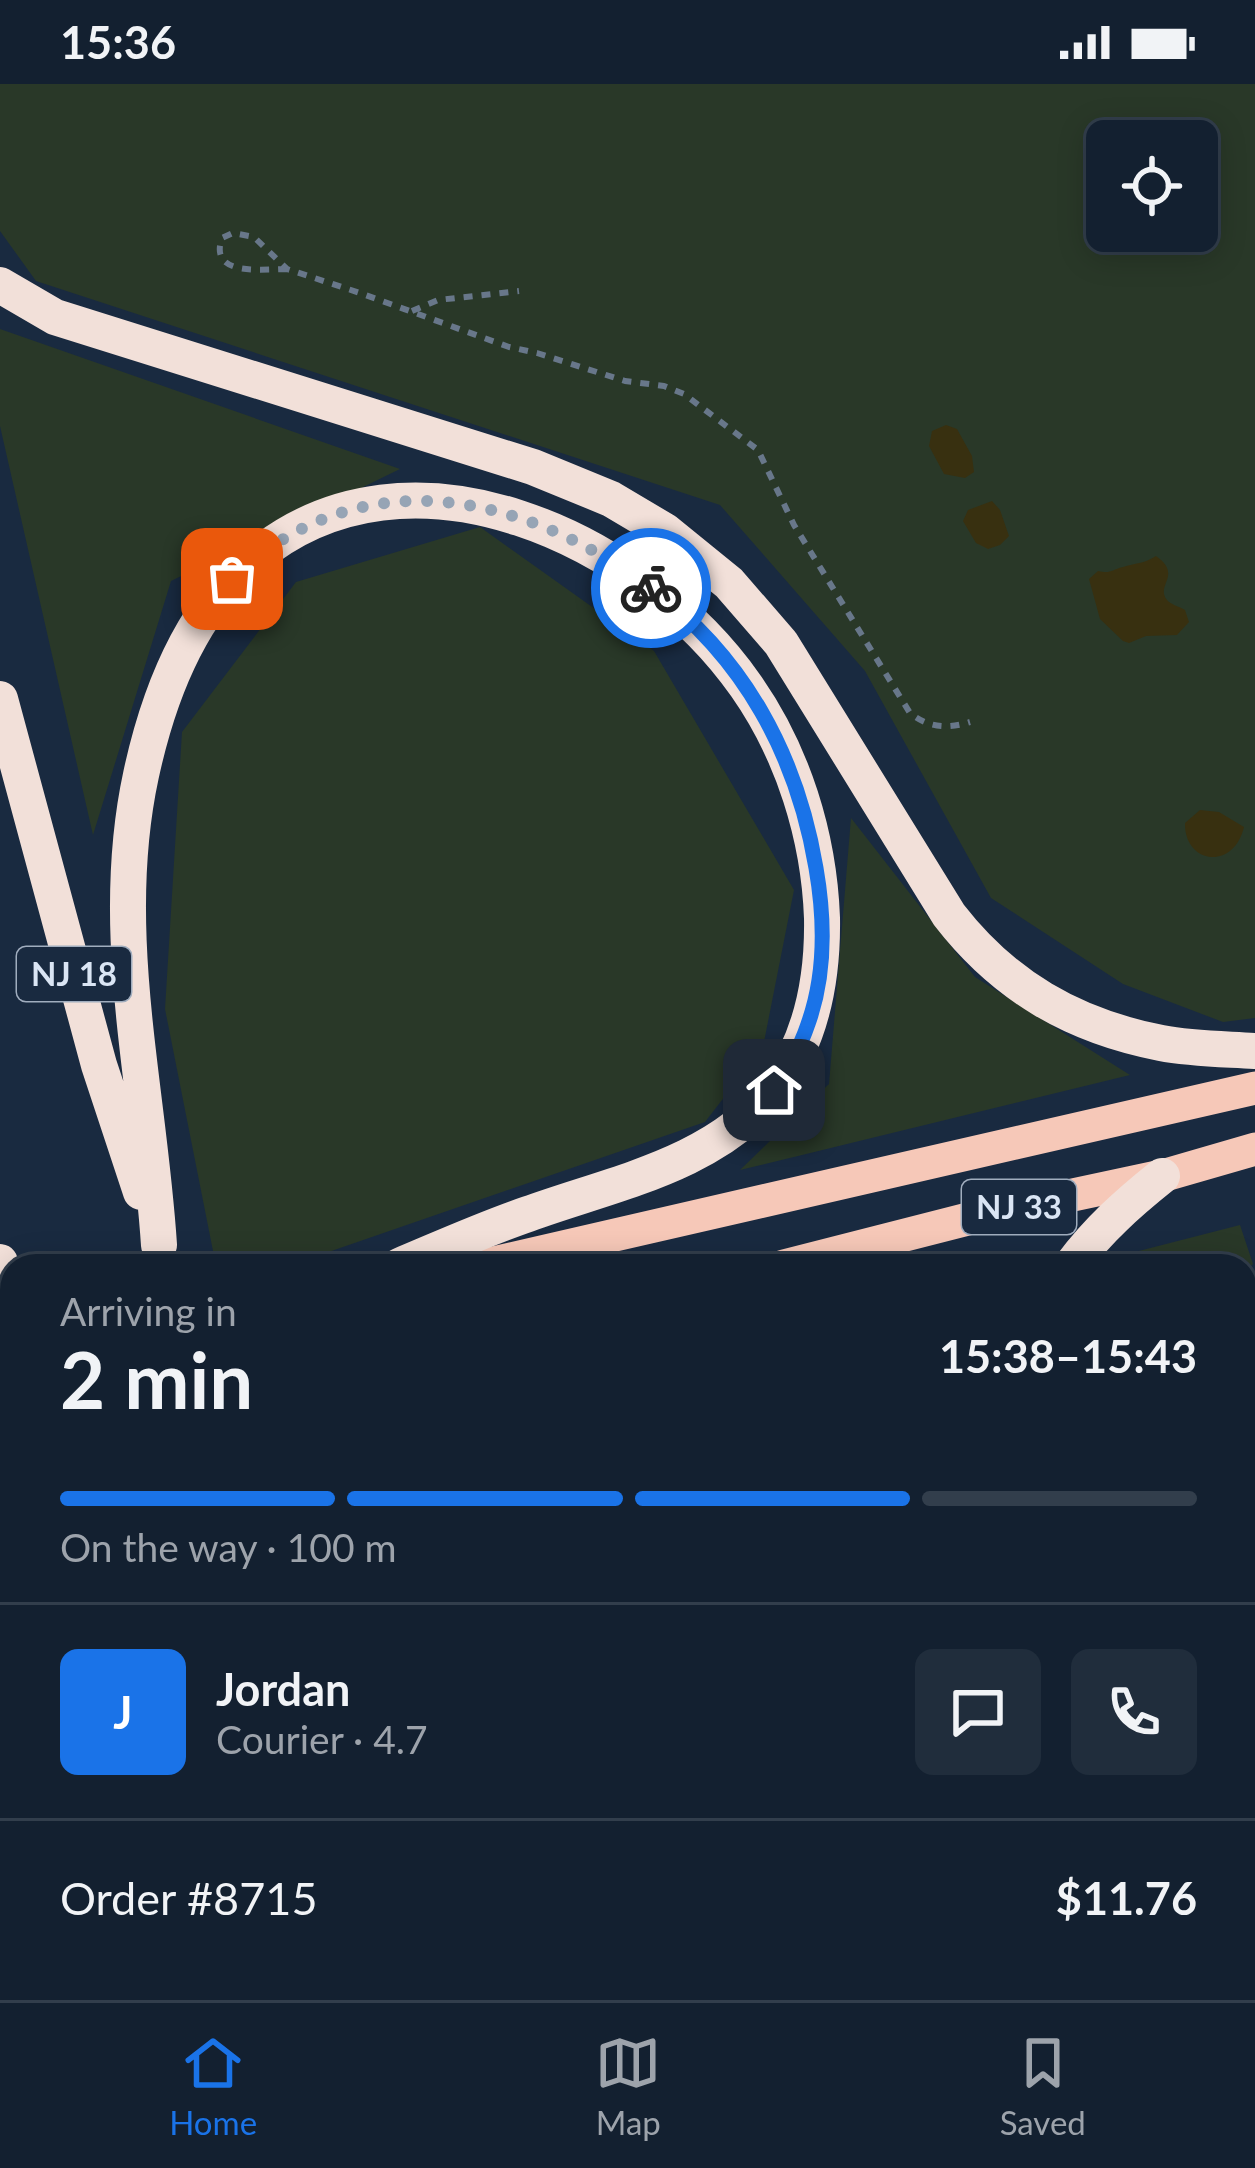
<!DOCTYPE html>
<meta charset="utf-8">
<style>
body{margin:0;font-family:Lato,sans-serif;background:#202d3c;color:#f1f3f6;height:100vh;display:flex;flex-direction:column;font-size:45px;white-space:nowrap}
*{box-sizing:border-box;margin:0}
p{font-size:39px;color:#9da3ab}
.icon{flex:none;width:66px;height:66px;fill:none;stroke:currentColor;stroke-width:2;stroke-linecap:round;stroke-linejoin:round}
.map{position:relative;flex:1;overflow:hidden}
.sheet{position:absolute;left:0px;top:1170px;width:1257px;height:747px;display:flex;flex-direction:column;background:#132030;border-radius:36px 36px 0 0;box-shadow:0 6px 30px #0003,0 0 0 3px #323e4c}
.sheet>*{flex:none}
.tools{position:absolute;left:1086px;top:36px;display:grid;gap:24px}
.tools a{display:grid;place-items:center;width:132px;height:132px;border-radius:18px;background:#132030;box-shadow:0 6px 30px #0003,0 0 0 3px #323e4c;font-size:60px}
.pin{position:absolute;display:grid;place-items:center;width:102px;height:102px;color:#fff;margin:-51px;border-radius:24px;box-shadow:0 6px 18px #0006}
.courier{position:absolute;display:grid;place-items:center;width:120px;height:120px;margin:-60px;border:9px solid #1a73e8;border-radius:50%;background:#fff;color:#222;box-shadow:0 3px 15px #0007}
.overview em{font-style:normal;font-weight:700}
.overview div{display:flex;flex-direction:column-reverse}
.overview{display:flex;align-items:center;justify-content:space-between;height:204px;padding:0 60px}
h1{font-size:78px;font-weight:700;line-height:90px}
.bar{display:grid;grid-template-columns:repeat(4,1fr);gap:18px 12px;align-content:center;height:144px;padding:0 60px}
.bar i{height:15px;border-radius:9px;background:#323e4c}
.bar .selected{background:#1a73e8}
.bar p{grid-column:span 4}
.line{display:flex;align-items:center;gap:30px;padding:0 60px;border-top:3px solid #323e4c}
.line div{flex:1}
.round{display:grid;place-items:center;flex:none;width:126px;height:126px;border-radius:18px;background:#202d3c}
.status{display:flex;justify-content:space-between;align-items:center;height:84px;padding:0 60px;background:#132030;direction:ltr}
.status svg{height:33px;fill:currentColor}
.dock{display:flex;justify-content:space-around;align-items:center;height:168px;border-top:3px solid #323e4c;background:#132030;font-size:33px;color:#9da3ab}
.dock a{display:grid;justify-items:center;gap:6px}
.dock .selected{color:#1a73e8}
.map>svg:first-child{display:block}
</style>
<div class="status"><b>15:36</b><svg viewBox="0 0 49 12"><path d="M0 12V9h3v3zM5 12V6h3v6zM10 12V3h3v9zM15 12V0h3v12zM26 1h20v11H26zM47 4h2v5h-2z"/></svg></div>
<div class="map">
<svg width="1255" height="1916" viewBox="0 0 1255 1916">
<rect width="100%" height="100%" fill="#192a40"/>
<!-- green -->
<path fill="#293828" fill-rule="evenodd" d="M0 0H1255V934L1223 938 1123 900 991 814 865 587 720 421 36 197 0 147ZM1107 57H1197V147H1107Z
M0 245 400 385 171 497 93 751 0 342Z
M480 443 654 567 794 806 763 963 705 1038 288 1182H216L165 925 182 648 296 498Z
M851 734 975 893 1130 991 740 1086 829 1000Z
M1240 1141 1253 1180 1245 1188V1182H1094L1096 1178Z
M12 1436V1905H82L81 1916H0V1440Z
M1255 1481V1916H1169L1167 1905H1245V1484Z
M472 1905H601L606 1916H476Z"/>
<!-- sand -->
<path fill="#383010" d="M946 341 957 345 972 372 974 388 965 394 944 390 929 362 932 347Z
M992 417 1000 426 1009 452 1000 461 988 465 976 459 963 437 968 426Z
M1156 472C1183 491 1155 501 1167 516 1171 521 1179 522 1185 526L1189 538 1177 551 1146 552 1129 559 1123 557 1100 535 1089 495 1098 487C1111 490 1111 486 1123 483 1135 479 1144 480 1156 472Z
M1200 726 1219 728 1244 743C1233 788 1184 779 1185 739Z"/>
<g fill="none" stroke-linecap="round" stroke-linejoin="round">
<!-- path -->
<path stroke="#68778a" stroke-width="6" stroke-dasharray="9 9" stroke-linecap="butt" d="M287 185C263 185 208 193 222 154L233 149 254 153 287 185 360 209 509 263 537 269 625 297 664 302 684 310 758 366 794 441 910 629C929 644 947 645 970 638
M412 227 438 216 519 207"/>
<!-- service -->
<path stroke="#926d60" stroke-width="18" d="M1245 1242 1255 1230
M1253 1409 1255 1411"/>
<!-- trunk -->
<path stroke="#f6c8b8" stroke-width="33" d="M480 1182 1255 1004
M784 1182 1007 1125 1162 1092 1255 1065
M0 1308 12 1304
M0 1387 12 1383"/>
<!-- motorway -->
<path stroke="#f2e0d9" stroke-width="36" d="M0 201 55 233 533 383 611 415 665 447 729 499 781 559 949 831C1004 902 1073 942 1161 959 1192 965 1224 965 1255 967
M0 615 99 981 141 1108
M159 1161C149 1004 107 848 141 691 158 612 189 529 253 475 409 343 644 456 746 602 793 669 819 752 822 834 823 895 812 956 774 1006 715 1081 613 1099 528 1130 484 1145 442 1164 399 1182
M0 1178 12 1221
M1071 1182C1098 1146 1127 1120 1162 1092
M244 1905 248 1916
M400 1905 403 1916
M432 1905 437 1916
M1121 1905 1123 1916
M1176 1905 1178 1916
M123 1916 124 1905"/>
</g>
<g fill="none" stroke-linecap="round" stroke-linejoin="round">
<!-- done -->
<path stroke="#96a4b5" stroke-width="12" stroke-dasharray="0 21.6" d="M232 495C359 373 521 408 651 504"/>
<!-- route -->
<path stroke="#1a73e8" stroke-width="15" d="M651 504C744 573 797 671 816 784 825 836 826 890 808 940 800 964 788 984 774 1006"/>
</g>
<g text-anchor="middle" stroke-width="9" stroke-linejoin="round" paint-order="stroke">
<!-- shield labels -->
<g fill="#192a40" stroke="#a0adbe" stroke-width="3">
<rect x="17" y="863" width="114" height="54" rx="9"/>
<rect x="962" y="1096" width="114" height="54" rx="9"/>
</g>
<g font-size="33" font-weight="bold" fill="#dae5f4">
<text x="74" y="902">NJ 18</text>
<text x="1019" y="1135">NJ 33</text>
</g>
</g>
</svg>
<div class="tools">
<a><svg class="icon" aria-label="locate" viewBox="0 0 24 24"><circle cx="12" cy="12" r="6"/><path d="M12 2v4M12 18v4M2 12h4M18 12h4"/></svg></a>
</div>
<div class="pin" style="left:232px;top:495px;background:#ea580c"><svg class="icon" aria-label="bag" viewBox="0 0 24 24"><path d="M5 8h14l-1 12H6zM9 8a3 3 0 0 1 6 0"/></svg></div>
<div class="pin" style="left:774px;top:1006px;background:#1f2937"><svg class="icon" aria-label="home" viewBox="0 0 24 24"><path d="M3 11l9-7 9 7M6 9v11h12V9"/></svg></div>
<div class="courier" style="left:651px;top:504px"><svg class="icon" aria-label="bike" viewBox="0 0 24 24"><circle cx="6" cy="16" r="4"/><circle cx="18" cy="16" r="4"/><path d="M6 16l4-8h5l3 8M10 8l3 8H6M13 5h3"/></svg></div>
<section class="sheet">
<div class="overview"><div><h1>2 min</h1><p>Arriving in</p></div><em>15:38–15:43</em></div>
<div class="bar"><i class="selected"></i><i class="selected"></i><i class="selected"></i><i></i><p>On the way · 100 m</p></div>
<div class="line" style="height:216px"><b class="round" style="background:#1a73e8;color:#fff">J</b><div><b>Jordan</b><p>Courier · 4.7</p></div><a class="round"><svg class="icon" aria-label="chat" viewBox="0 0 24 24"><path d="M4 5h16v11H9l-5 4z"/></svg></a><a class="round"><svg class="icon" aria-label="phone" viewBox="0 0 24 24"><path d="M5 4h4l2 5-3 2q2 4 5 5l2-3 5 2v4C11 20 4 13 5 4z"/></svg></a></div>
<div class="line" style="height:156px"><div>Order #8715</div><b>$11.76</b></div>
</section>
</div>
<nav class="dock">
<a class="selected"><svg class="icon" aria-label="home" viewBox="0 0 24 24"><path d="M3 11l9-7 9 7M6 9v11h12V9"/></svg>Home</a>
<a><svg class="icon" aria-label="map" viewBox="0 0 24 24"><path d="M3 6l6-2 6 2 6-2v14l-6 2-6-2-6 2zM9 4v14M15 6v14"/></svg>Map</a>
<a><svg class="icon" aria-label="saved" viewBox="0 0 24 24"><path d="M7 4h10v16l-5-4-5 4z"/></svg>Saved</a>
</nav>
